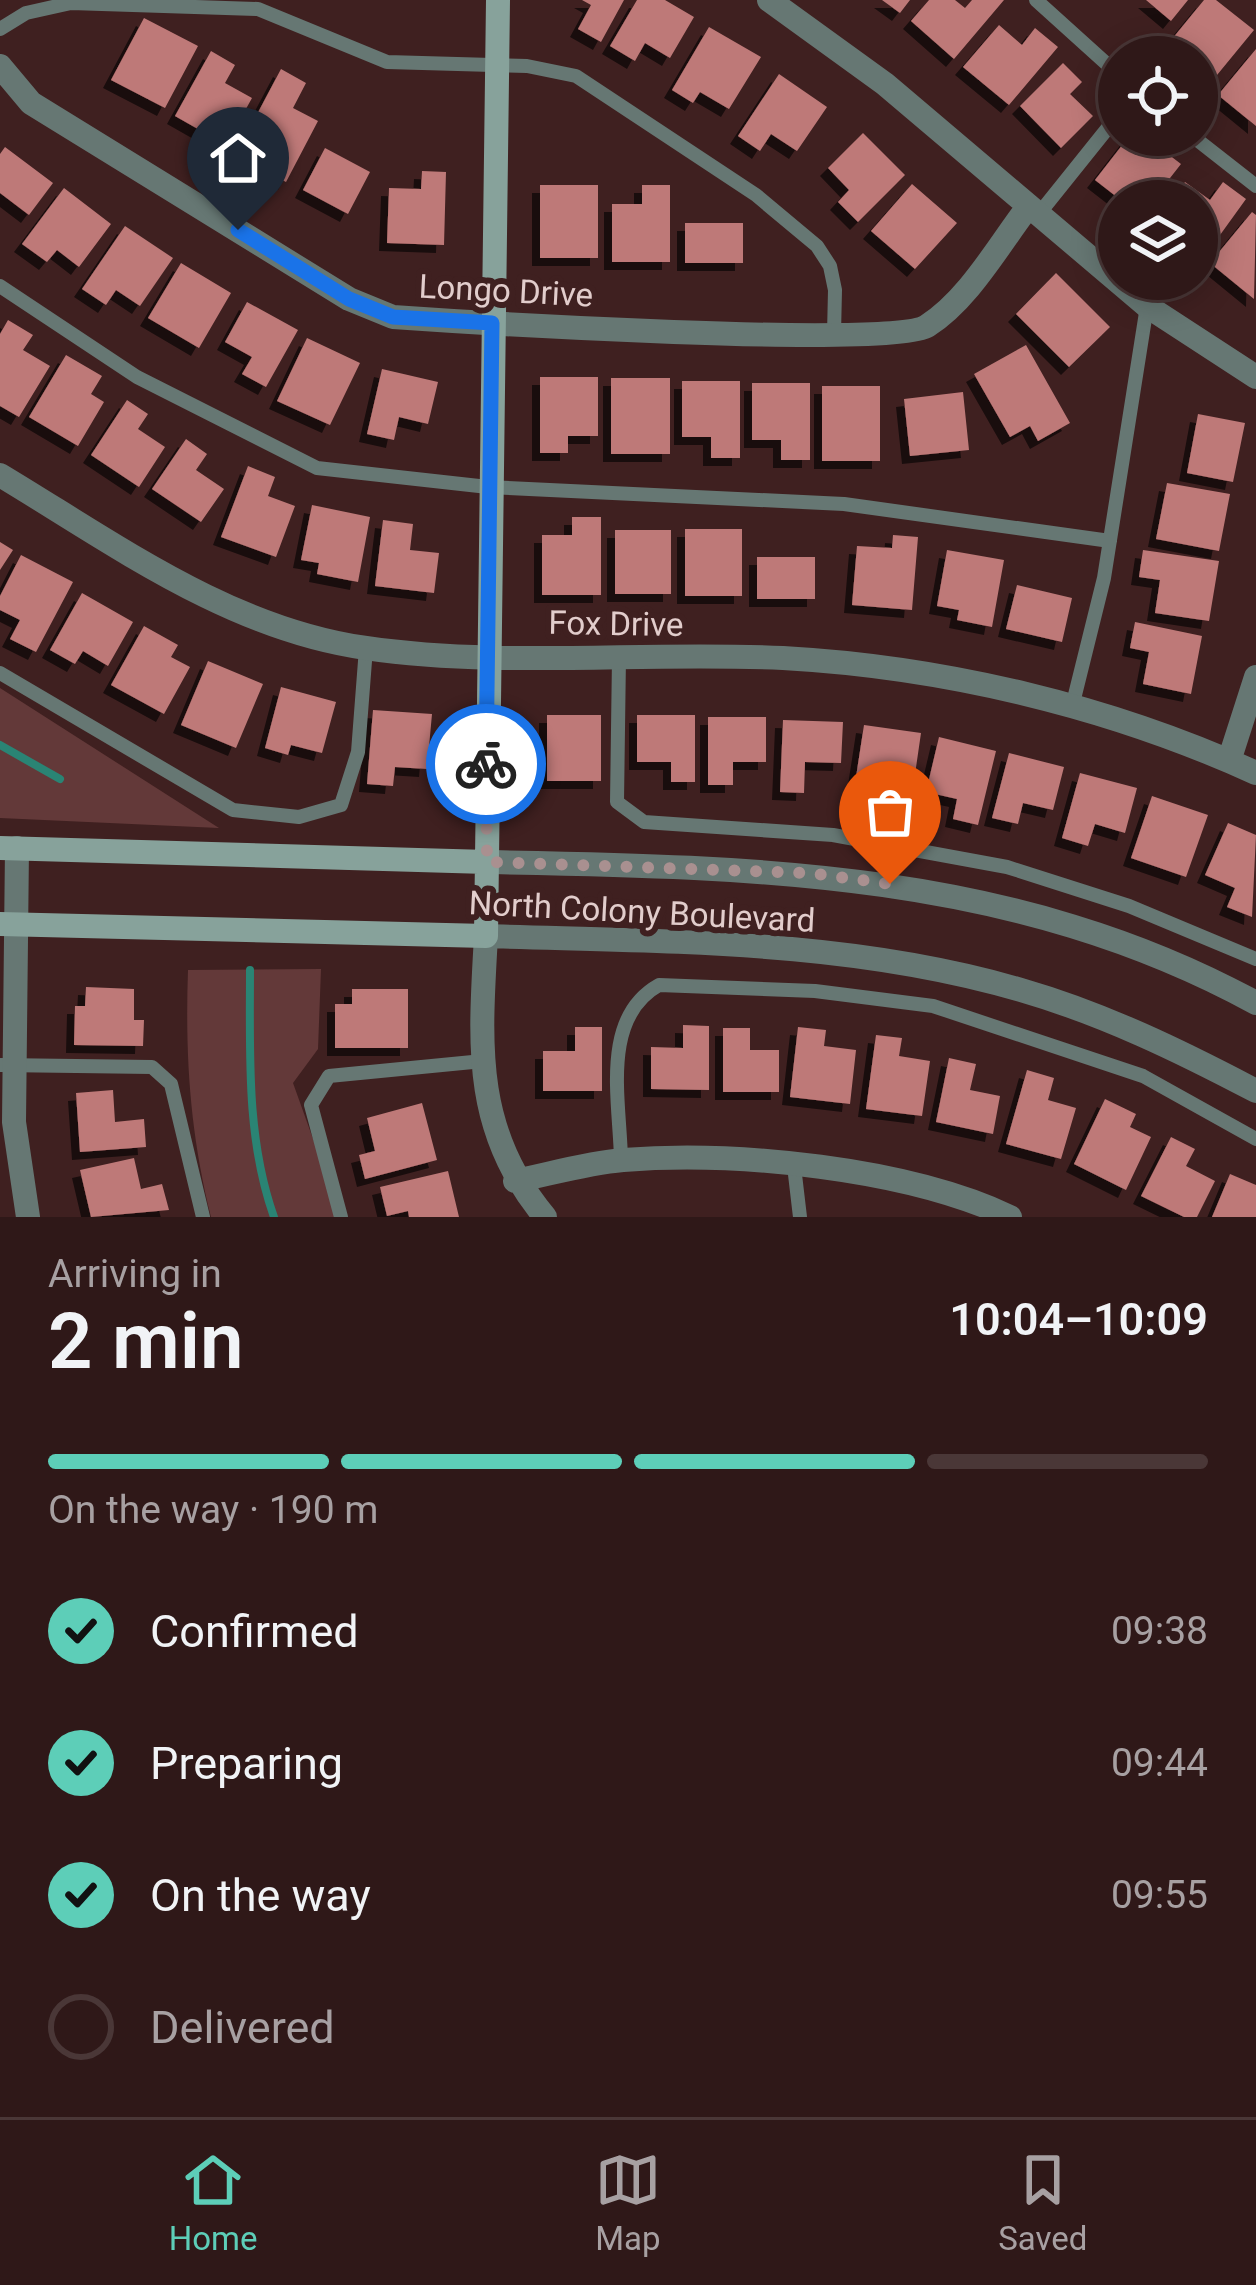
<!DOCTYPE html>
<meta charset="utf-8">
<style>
body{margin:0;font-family:Roboto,sans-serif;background:#3b2525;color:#f1f3f6;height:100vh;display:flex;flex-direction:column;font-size:45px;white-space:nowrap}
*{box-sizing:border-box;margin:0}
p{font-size:39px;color:#a7a0a2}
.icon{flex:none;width:66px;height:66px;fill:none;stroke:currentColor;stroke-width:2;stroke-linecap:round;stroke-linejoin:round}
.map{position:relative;height:1217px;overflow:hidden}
.sheet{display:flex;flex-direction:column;background:#2f1818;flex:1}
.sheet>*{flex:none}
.controls{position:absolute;left:1098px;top:36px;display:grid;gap:24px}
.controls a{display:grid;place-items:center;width:120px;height:120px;border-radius:50%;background:#2f1818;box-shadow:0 6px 30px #0003,0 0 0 3px #4a3737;font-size:60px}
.pin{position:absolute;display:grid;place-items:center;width:102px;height:102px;color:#fff;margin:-123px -51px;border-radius:50% 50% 50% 0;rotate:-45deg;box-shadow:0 0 12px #0007}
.pin .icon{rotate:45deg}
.courier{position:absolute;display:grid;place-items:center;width:120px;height:120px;margin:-60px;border:9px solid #1a73e8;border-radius:50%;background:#fff;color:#222;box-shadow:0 3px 15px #0007}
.headline em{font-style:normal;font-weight:600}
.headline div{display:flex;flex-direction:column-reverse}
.headline{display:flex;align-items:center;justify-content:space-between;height:204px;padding:0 48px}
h1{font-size:78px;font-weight:600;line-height:90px}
.bar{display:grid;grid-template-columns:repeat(4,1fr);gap:18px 12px;align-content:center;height:144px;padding:0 48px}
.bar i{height:15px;border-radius:9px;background:#4a3737}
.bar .selected{background:#5dceb8}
.bar p{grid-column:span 4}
ol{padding:0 48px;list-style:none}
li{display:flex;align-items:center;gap:36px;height:132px}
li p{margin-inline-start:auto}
li .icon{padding:12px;border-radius:50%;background:#5dceb8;color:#111;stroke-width:4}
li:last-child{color:#a7a0a2}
li i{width:66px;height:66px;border:6px solid #4a3737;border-radius:50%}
.dock{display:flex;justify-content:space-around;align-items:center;height:168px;border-top:3px solid #4a3737;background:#2f1818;font-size:33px;color:#a7a0a2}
.dock a{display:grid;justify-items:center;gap:6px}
.dock .selected{color:#5dceb8}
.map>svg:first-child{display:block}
</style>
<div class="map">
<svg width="1256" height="1217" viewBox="0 0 1256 1217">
<defs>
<filter id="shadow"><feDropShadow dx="-8" dy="8" stdDeviation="0" flood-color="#0009"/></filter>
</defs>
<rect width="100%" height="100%" fill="#3f2020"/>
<!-- green -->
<path fill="#633939" d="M0 688 219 828 0 818Z
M321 969 318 1049 293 1083 341 1217H211C190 1133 185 1057 188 970Z"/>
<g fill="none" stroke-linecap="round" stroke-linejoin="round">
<!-- stream -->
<path stroke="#2a8474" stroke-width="8" d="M0 745 60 779
M250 970C250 1052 246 1139 274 1217"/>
</g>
<!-- building -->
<path fill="#be7978" filter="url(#shadow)" d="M582 0H624L601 42 578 29 591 5Z
M637 0H665L694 17 670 58 645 43 635 61 610 46Z
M882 0H910L900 13Z
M929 0H955L965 8 972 0H1004L954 59 911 21Z
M1146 0H1188L1171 21Z
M1204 0H1216L1254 30 1208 86 1197 78V57H1172L1163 50Z
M144 18 198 46 165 108 111 80Z
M999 25 1022 45 1035 28 1058 47 1009 105 963 67Z
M709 27 761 57 729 109 700 92 693 103 672 90Z
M1256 49V126L1218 95Z
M211 51 235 65 225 83 252 98 226 145 175 116Z
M1063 63 1082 82 1070 94 1093 116 1061 148 1020 106Z
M281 69 306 83 293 108 318 121 286 182 235 156Z
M779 74 827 107 797 151 771 134 760 151 738 136Z
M863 133 905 175 858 222 838 202 849 190 828 168Z
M1130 135H1143L1181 164 1152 201H1122L1095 180Z
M5 147 53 183 29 215 0 193V154Z
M325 148 370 172 348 214 303 190Z
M422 171 446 172 444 245 387 243 389 188 421 189Z
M1185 182 1210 200 1223 182 1246 199 1202 260 1197 256V201H1172Z
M912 184 957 223 915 269 871 231Z
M540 185H598V258H540Z
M642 185H670V262H612V204H642Z
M64 188 111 224 79 267 57 250 47 262 22 244Z
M1252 212 1256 215 1254 299 1210 263Z
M685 223H743V263H685Z
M125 226 173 258 140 306 116 290 106 305 82 289Z
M181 263 231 293 199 348 148 318Z
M1056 273 1110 327 1069 367 1016 314Z
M247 302 298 330 266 387 242 374 252 357 225 342Z
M8 320 33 335 23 350 50 366 19 417 0 406V334Z
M307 338 360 363 330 425 277 401Z
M1026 345 1070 423 1038 441 1030 426 1010 437 974 374Z
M66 355 102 376 91 394 104 402 78 446 29 417Z
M382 369 438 382 428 424 399 417 394 440 367 434Z
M540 377H598V436H568V453H540Z
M611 378H670V454H611Z
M682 381H740V458H711V437H682Z
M752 383H810V460H781V440H752Z
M822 386H880V461H822Z
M963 392 969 450 910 456 904 399Z
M127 400 148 414 138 429 165 447 139 487 91 455Z
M1198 414 1245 423 1233 482 1187 473Z
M186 439 207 454 196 470 224 489 201 522 152 489Z
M248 466 275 477 268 496 295 506 276 557 221 537Z
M1167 483 1230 494 1219 551 1156 539Z
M312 505 370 517 358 582 317 574 319 563 301 560Z
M572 517H601V595H542V535H572Z
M383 520 413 524 410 550 439 553 434 593 375 586Z
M685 529H742V596H685Z
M615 530H671V594H615Z
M893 535 918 537 912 610 852 605 857 546 892 548Z
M0 542 13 550 0 570Z
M947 550 1004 560 992 627 957 620 959 610 937 606Z
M1143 550 1219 561 1209 621 1155 613 1160 580 1139 577Z
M21 555 73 582 36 652 10 639 20 620 0 610V596Z
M757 557H815V599H757Z
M1017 585 1072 598 1062 642 1006 629Z
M82 593 133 622 108 666 83 651 75 664 50 650Z
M1135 622 1202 636 1191 694 1143 684 1149 652 1130 648Z
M144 626 178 645 171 657 190 667 164 714 111 685Z
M208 661 263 684 236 748 181 725Z
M281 687 336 702 322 753 291 745 288 755 265 748Z
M373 710 432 714 427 769 395 767 393 786 367 784Z
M547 715H601V781H547Z
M637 715H695V782H671V762H637Z
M708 717H766V762H733V785H708Z
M783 720 843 722 841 763 805 762 804 793 780 792Z
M864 725 921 733 910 809 883 805 886 782 856 777Z
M939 737 996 751 978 825 953 819 957 799 926 792Z
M1009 753 1064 767 1053 810 1023 803 1018 824 992 818Z
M1080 773 1137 788 1125 833 1095 824 1088 846 1062 838Z
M1152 796 1208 815 1186 877 1131 858Z
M1228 823 1256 835 1252 917 1227 907 1235 888 1205 875Z
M86 987 134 989V1020H144L143 1046 74 1045 75 1006H85Z
M352 989H408V1048H335V1004H352Z
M683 1025 709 1026V1090L651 1089V1047L683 1048Z
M575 1027H602V1091H543V1051H575Z
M798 1027 826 1030 824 1046 856 1050 850 1104 790 1097Z
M723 1028H750V1050H779V1092H723Z
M876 1035 902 1038 899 1056 930 1061 922 1116 866 1109Z
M949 1058 976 1064 970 1090 1000 1096 993 1134 936 1122Z
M1027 1070 1054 1078 1048 1100 1076 1108 1061 1159 1006 1144Z
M113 1090 115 1122 144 1119 146 1147 80 1152 76 1093Z
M1105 1099 1136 1114 1130 1127 1151 1137 1126 1190 1074 1164Z
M422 1103 437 1160 365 1179 359 1155 375 1151 367 1118Z
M1171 1137 1195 1149 1186 1166 1215 1181 1197 1217H1184L1141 1196Z
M134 1158 141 1189 162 1184 169 1210 91 1217 80 1170Z
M448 1171 459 1217H409L408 1211 387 1216 380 1187Z
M1230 1174 1256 1185V1217H1212Z"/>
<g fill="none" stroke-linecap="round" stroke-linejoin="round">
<!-- lane -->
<path stroke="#667773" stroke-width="14" d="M1036 0 1119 75
M0 29 26 13 71 3 258 9 387 62 527 66 576 76 756 195 817 246 830 266 835 290 834 334
M1191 135 1256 186
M1038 215 1119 114
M0 286 137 377 317 468 488 487 844 504 1110 541
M619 657 617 802 644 822 833 835 1007 867 1129 906 1256 959
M0 673 233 810 299 817 341 805 358 752 366 648
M1072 707 1104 578 1147 306
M0 1065 152 1067 171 1084 203 1217
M621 1160C620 1101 600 1018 659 985L815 991 933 1006 1143 1076 1256 1139
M794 1166 800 1217
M341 1217 311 1105 329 1076 483 1061"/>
<!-- street -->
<path stroke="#667773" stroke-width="24" d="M769 0 885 84 1147 306 1256 377
M0 66 31 103 349 299 393 317C464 322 892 349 927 326 969 299 998 246 1028 207
M0 475C115 544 230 629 366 648 503 668 645 651 783 658 944 667 1109 706 1256 773
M1229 761 1256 677
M17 848 14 1122 28 1217
M487 862C755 867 1014 871 1256 1003
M515 1181C550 1174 587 1163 623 1160 736 1151 907 1168 1010 1217
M545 1217C472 1130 480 1043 486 936 665 942 847 939 1021 990 1104 1014 1180 1051 1256 1091"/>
<!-- secondary -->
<path stroke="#87a29b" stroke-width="24" d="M0 848 487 862
M0 924 486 936 498 0"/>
</g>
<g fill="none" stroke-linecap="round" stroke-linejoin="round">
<!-- done -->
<path stroke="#a99090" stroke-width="12" stroke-dasharray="0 21.6" d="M486 764 487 862 810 873 890 884"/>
<!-- route -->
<path stroke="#1a73e8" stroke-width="15" d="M238 230 349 299 393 317 492 323 486 764"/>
</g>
<g text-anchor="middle" stroke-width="12" stroke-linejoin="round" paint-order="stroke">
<!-- street labels -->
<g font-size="33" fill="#e2cdcc" stroke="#3f2020">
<text transform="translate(506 290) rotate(3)" y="12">Longo Drive</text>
<text transform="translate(616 623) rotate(1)" y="12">Fox Drive</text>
<text transform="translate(642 911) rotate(3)" y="12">North Colony Boulevard</text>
</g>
</g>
</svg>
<div class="controls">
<a><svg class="icon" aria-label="locate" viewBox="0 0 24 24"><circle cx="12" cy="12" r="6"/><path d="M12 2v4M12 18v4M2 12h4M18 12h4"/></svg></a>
<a><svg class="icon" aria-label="layers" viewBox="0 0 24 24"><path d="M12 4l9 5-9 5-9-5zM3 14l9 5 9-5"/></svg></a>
</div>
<div class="pin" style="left:890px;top:884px;background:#ea580c"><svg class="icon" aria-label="bag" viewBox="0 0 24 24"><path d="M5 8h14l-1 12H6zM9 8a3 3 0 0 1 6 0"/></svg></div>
<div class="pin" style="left:238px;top:230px;background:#1f2937"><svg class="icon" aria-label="home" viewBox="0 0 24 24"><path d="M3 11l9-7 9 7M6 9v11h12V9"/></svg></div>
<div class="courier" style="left:486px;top:764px"><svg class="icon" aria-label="bike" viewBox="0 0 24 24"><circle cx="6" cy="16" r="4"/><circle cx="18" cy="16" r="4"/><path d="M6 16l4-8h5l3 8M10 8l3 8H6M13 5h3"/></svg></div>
</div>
<section class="sheet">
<div class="headline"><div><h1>2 min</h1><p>Arriving in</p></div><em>10:04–10:09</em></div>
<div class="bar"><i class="selected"></i><i class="selected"></i><i class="selected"></i><i></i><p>On the way · 190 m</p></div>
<ol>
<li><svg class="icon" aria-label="check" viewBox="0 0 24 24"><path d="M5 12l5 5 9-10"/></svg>Confirmed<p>09:38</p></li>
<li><svg class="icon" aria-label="check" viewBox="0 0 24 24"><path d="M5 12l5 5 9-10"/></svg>Preparing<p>09:44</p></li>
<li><svg class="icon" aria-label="check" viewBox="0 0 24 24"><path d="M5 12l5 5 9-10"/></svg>On the way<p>09:55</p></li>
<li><i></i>Delivered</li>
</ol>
</section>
<nav class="dock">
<a class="selected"><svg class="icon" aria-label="home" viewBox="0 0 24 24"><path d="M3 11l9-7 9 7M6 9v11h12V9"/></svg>Home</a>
<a><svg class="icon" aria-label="map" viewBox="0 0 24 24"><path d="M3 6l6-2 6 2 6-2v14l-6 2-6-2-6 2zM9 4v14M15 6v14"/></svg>Map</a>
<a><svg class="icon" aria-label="saved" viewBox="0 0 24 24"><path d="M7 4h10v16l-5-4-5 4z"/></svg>Saved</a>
</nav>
